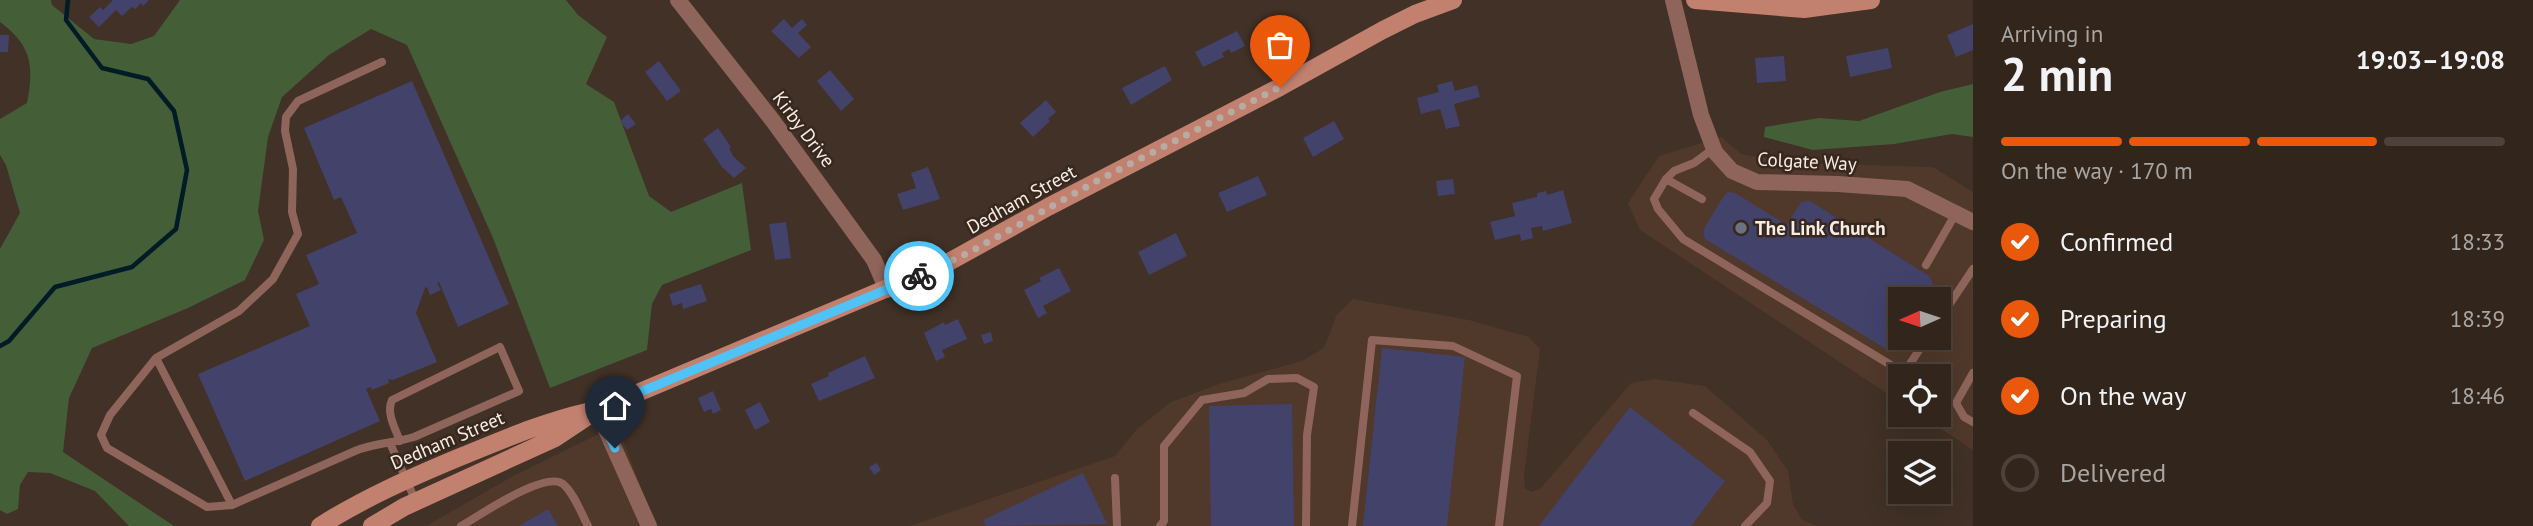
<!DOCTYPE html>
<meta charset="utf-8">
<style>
body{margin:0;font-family:"PT Sans",sans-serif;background:#392d25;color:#f1f3f6;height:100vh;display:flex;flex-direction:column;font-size:26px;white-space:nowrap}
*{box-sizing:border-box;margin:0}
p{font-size:23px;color:#a8a5a3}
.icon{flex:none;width:38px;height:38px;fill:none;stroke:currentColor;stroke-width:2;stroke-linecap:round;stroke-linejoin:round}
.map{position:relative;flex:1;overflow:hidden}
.details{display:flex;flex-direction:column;background:#31251c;width:560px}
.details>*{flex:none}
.needle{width:46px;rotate:267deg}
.controls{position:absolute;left:1888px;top:287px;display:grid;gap:14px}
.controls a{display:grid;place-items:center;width:63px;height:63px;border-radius:0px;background:#31251c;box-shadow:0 7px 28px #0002,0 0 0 2px #4c423b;font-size:35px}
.pin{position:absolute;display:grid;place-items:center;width:60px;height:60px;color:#fff;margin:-72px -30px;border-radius:50% 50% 50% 0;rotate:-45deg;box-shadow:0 0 7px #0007}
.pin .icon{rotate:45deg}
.courier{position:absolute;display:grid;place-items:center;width:70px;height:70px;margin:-35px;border:5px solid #4fc3f7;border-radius:50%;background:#fff;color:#222;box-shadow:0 2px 9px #0007}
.head em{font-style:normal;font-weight:600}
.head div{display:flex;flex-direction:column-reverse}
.head{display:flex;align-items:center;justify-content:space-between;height:119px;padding:0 28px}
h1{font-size:46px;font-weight:600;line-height:52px}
.bar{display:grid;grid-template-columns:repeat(4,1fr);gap:10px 7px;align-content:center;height:84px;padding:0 28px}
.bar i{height:9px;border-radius:5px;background:#4c423b}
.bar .selected{background:#ea580c}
.bar p{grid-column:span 4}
ol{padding:0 28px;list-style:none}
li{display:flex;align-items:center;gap:21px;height:77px}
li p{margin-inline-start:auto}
li .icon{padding:7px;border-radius:50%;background:#ea580c;color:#fff;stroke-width:4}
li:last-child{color:#a8a5a3}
li i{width:38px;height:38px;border:4px solid #4c423b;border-radius:50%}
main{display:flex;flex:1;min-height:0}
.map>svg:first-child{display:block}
</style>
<main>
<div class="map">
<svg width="1973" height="526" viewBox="0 0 1973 526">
<rect width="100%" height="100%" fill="#413126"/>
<!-- built -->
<path fill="#50392b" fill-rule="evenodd" d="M1721 137 1741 154 1795 163 1933 167 1973 192V450L1920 415H1939V376H1900V402L1640 230 1628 203 1659 156ZM1900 299H1939V338H1900Z
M1353 299 1469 320 1529 337 1540 349 1524 475 1525 488 1532 492 1541 488 1631 383 1655 379 1705 386 1767 440 1788 471 1793 504 1802 520 1818 526H910L1115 456 1137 429 1171 402 1219 384 1302 361 1324 348 1337 314Z
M617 425 656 526H426L513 476Z"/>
<!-- green -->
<path fill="#445e38" d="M0 0H51L52 5 94 39 131 44 154 36 180 0H566L578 15 607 37 586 84 614 102 649 196 671 212 742 183 751 250 662 285 652 304 647 350 550 388 493 238 407 45 371 29 329 55 282 97 268 137 258 211 264 240 245 280 188 308 92 348 69 398 63 452 174 526H129L95 491 50 473 28 472 20 485 18 509 7 514 0 510V249L20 213 6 165 0 155V119L27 103C34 66 32 46 0 22Z
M1973 84V137L1952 134 1894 144 1813 150 1764 137 1765 127 1819 118 1859 121 1940 92Z"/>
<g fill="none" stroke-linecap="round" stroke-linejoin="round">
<!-- stream -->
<path stroke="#001c26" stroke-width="4.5" d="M0 346 9 341 55 287 132 267 176 229 187 170 174 111 148 79 102 68 66 20 68 0"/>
</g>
<!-- building -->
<path fill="#43426b" d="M113 0H149L143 6 141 3 135 9 132 7 122 16 116 10 99 27 89 17 100 7 103 10Z
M784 19 792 28 802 19 807 25 798 33 811 47 799 58 771 31Z
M1973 24V50L1956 57 1947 35Z
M1237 31 1245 46 1231 53 1229 49 1222 53 1224 57 1203 67 1195 52Z
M0 35H9L8 52H0Z
M1888 48 1892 68 1850 77 1846 56Z
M1784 56 1786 81 1757 83 1755 58Z
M659 61 681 91 667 101 645 72Z
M1165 66 1172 80 1131 105 1122 88Z
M830 70 854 99 841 111 817 81Z
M412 81 509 304 458 327 439 282 437 283 441 290 430 295 427 287 425 288 416 313 437 362 393 380 388 379 389 383 372 390 371 387 366 389 380 421 245 481 198 374 310 326 296 294 319 284 306 255 357 233 341 197 334 200 304 128Z
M1452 81 1455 91 1477 85 1480 97 1454 104 1460 126 1446 129 1440 109 1421 114 1417 98 1439 92 1437 85Z
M1046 100 1056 112 1048 119 1050 121 1033 137 1020 123Z
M628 114 636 124 627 130 620 121Z
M1334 121 1344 139 1313 157 1303 138Z
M718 128 731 147 729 148 733 156 746 168 734 178 722 167 703 139Z
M928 167 940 199 903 210 897 194 916 188 911 173Z
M1258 176 1267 195 1227 212 1218 193Z
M1453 179 1455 194 1438 196 1436 181Z
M1563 190 1572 223 1543 231 1542 226 1531 228 1533 238 1521 241 1520 234 1495 240 1490 222 1515 216 1512 203 1537 197V193L1546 191 1547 195Z
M1728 192 1735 193 1787 225 1801 202 1810 201 1929 276 1932 281 1933 287 1925 299H1900V338H1902L1897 346 1893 350H1888L1705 239 1703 232 1705 227 1723 197Z
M786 222 791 258 775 260 769 224Z
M1176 233 1187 256 1149 275 1138 252Z
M1059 268 1071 291 1043 306 1047 313 1038 318 1024 290 1041 281 1039 278Z
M701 284 707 301 683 309 682 303 673 306 669 294Z
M958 319 967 339 942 350 945 357 936 361 924 333 944 322 945 325Z
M991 332 993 341 984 344 981 335Z
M1382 348 1465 357 1447 526H1363Z
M865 356 875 378 819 401 811 384 829 376 828 373Z
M713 391 721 410 713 414 711 409 704 412 698 398Z
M760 402 770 422 755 430 745 410Z
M1292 404 1294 526H1211L1209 406Z
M1630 407 1725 481 1691 526H1539Z
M877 463 881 470 874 475 869 467Z
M1083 473 1107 524 986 526 983 520Z
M548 509 558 526H519Z"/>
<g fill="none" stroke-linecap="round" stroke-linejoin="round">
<!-- lane -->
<path stroke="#8f655b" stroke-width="8" d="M382 62 298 101 286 117 285 131 293 169 292 212 298 234 273 279 239 311 156 358 110 415 101 435 107 448 207 507 232 505 355 451C374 443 395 443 414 437L519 391 500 347 392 400C386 413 395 428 400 441
M1713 149 1694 163 1674 171 1666 179 1654 199 1658 209 1683 239 1904 373 1927 338
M1666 179 1702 199
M1926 265 1956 213
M1939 320 1973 269
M156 358 232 505
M1973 373 1956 403 1964 417 1973 422
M1693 413 1750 452 1770 481 1767 503 1745 526
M390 443 416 502
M1115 478 1117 526
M461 526C479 516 545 470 563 484 574 493 581 513 588 526
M1160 526 1164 521V446L1202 400 1244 393 1268 379 1297 378 1314 387 1307 435 1306 526
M1352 526 1372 340 1453 346 1517 376 1499 526"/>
<!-- street -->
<path stroke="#8f655b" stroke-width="16" d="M678 0 773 121 874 260 887 290
M1673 0 1701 115 1715 152 1732 171 1757 182 1838 184 1907 189 1973 222
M597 410 649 526"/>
<!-- secondary -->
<path stroke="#c2806f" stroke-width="18" d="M1695 0 1804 9 1871 0
M320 526C364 498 412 477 460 457 502 440 543 422 587 412
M372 526 404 507 555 438 597 410 947 263 1048 207 1280 87 1383 30 1415 14 1453 0"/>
</g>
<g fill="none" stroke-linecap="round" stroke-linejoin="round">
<!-- done -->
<path stroke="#b8aba3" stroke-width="7" stroke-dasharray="0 12.6" d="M919 276 970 252 1095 182 1280 87"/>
<!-- route -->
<path stroke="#4fc3f7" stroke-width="9" d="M615 448 597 410 919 276"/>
</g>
<!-- markers -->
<circle fill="#6b7280" stroke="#37271d" stroke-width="2.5" cx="1741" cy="228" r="7"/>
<g text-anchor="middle" stroke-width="5" stroke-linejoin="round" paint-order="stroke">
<!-- street labels -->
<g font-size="19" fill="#f8ede6" stroke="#37271d">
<text transform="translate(804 129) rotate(53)" y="7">Kirby Drive</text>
<text transform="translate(1807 161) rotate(3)" y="7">Colgate Way</text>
<text transform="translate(1021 199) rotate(-29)" y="7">Dedham Street</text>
<text transform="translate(447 440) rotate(-23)" y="7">Dedham Street</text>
</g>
<!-- poi labels -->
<g font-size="19" font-weight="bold" fill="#f8ede6" stroke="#37271d" text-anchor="start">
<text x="1755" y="235">The Link Church</text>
</g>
</g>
</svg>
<div class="controls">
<a><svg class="needle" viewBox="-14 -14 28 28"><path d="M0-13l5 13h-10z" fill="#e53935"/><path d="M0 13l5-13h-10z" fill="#a8a5a3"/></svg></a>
<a><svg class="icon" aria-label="locate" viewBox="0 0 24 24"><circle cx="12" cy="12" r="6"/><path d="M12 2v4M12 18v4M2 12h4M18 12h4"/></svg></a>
<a><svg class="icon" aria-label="layers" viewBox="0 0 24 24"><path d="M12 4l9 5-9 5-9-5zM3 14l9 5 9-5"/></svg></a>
</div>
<div class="pin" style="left:1280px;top:87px;background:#ea580c"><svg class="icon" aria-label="bag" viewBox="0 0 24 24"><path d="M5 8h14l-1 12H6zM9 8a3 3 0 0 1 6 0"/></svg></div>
<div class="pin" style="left:615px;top:448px;background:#1f2937"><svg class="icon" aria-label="home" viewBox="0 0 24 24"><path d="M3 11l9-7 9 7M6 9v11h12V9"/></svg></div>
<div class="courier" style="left:919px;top:276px"><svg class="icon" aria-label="bike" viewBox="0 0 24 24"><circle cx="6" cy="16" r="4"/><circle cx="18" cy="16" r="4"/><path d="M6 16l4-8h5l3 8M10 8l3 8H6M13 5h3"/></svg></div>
</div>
<section class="details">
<div class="head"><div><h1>2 min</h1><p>Arriving in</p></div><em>19:03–19:08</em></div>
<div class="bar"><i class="selected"></i><i class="selected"></i><i class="selected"></i><i></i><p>On the way · 170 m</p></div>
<ol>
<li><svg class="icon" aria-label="check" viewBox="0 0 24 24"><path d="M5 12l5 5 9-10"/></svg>Confirmed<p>18:33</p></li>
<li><svg class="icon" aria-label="check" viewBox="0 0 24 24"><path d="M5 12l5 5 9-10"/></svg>Preparing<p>18:39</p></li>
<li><svg class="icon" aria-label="check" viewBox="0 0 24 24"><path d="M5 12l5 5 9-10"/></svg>On the way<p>18:46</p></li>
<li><i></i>Delivered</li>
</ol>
</section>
</main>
